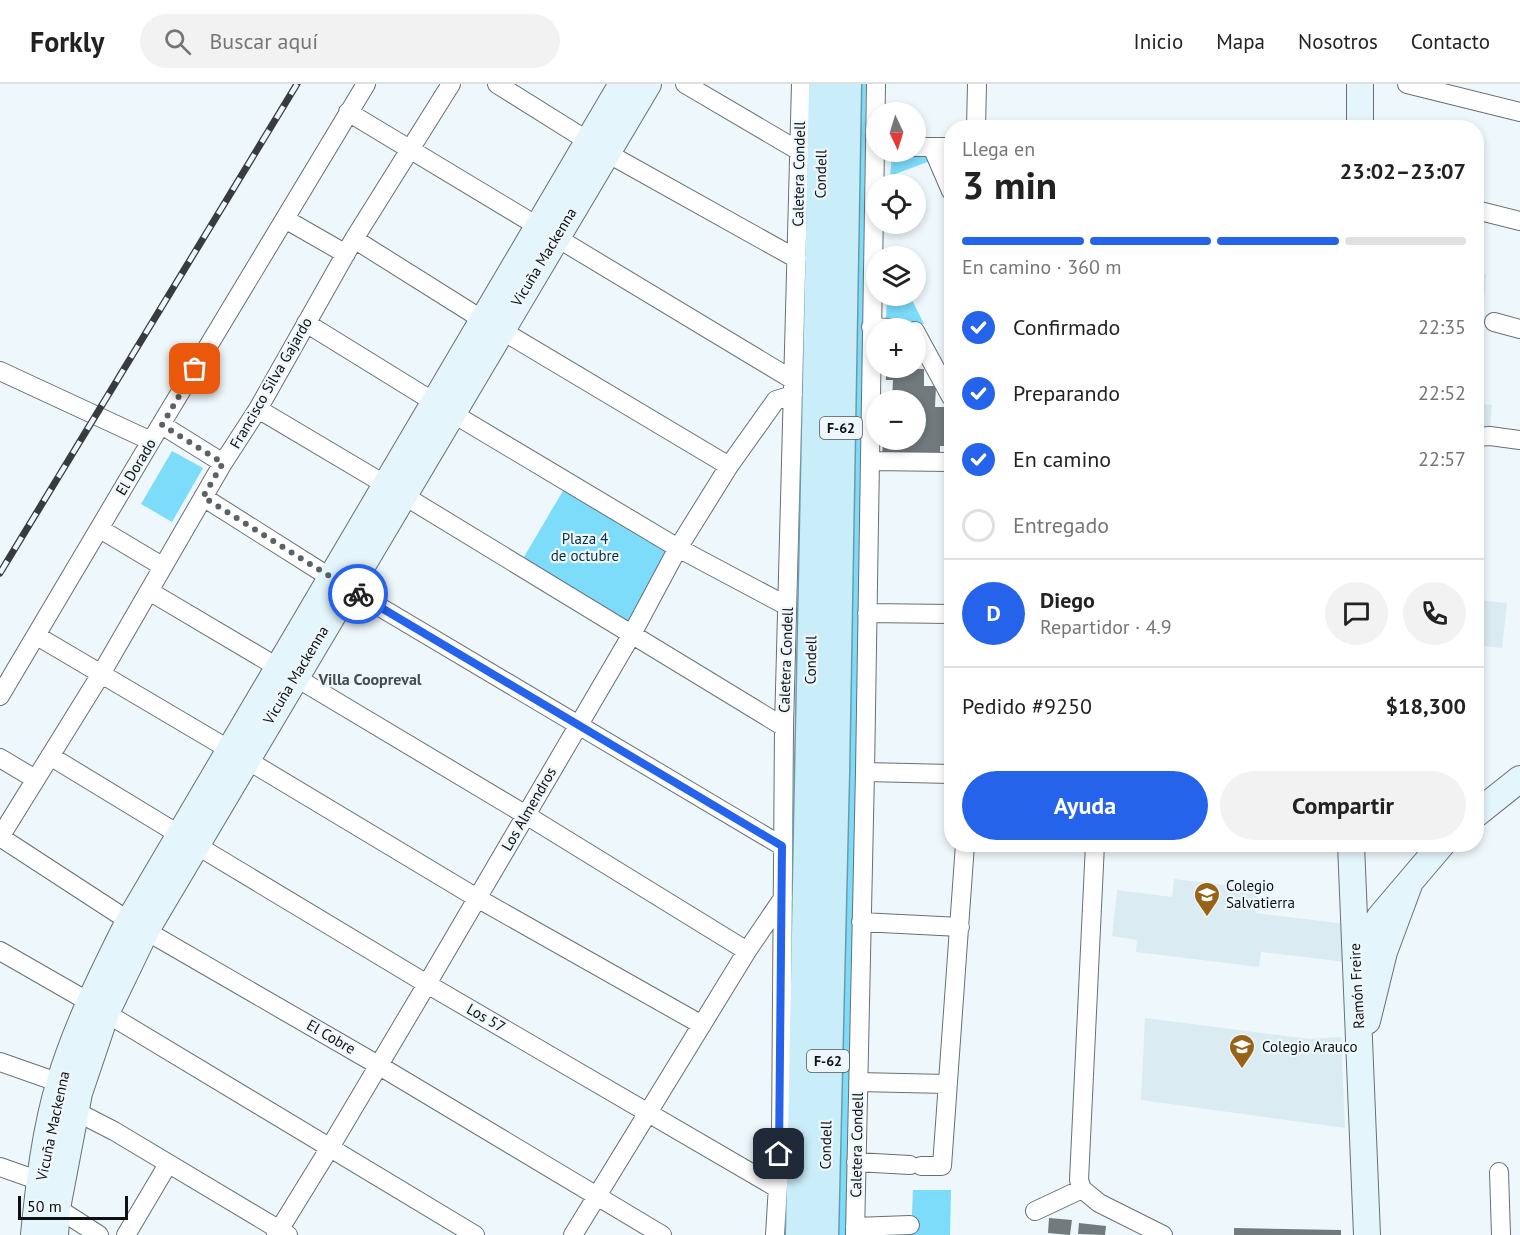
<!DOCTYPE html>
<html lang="es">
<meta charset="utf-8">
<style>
body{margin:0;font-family:"PT Sans",sans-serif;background:#f2f2f2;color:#222;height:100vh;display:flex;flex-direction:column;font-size:22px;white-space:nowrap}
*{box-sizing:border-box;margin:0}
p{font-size:20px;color:#767676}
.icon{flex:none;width:33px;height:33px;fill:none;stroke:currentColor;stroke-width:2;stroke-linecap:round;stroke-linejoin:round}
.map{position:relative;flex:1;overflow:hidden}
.sheet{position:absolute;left:944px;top:36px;width:540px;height:732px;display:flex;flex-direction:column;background:#fff;border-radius:24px;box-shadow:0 3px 9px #0003}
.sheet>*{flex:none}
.needle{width:39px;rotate:176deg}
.buttons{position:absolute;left:866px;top:18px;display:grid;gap:12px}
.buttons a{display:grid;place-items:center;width:60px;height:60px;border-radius:50%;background:#fff;box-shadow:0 3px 9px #0003;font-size:30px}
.scale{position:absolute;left:18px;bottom:15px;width:110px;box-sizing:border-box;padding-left:6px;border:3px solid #0e1113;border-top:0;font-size:16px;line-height:21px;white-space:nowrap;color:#0e1113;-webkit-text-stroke:4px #eef7fb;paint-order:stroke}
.pin{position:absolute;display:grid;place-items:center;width:51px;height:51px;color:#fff;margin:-26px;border-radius:12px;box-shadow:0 3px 9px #0006}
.courier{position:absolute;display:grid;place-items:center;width:60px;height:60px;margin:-30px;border:4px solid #2563eb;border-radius:50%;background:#fff;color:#222;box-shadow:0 2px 8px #0007}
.headline em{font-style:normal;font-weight:600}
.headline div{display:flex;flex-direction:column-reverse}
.headline{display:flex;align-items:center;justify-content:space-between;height:102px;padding:0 18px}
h1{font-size:39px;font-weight:600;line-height:45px}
.bar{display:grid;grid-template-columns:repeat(4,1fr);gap:9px 6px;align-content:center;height:72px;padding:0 18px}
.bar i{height:8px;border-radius:4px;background:#e0e0e0}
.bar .selected{background:#2563eb}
.bar p{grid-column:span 4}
.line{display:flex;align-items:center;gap:15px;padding:0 18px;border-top:2px solid #e0e0e0}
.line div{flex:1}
.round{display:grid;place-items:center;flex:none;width:63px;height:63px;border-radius:32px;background:#f2f2f2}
ol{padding:0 18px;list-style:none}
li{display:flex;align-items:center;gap:18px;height:66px}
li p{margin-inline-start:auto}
li .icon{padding:6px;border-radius:50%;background:#2563eb;color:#fff;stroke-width:4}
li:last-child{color:#767676}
li i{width:33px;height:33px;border:3px solid #e0e0e0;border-radius:50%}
.cta{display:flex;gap:12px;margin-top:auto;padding:12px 18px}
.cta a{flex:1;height:69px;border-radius:36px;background:#2563eb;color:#fff;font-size:24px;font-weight:600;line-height:69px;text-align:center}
.cta a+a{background:#f2f2f2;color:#222}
header{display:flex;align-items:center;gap:36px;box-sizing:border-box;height:84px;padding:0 30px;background:#fff;border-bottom:2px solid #e0e0e0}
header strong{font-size:28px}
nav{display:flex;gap:33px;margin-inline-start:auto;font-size:21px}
.search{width:420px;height:54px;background:#f2f2f2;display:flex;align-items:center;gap:15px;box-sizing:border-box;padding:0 21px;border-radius:33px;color:#767676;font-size:22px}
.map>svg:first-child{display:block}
</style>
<header>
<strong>Forkly</strong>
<div class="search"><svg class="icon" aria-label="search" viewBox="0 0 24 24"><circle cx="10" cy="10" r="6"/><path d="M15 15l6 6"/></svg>Buscar aquí</div>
<nav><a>Inicio</a><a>Mapa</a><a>Nosotros</a><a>Contacto</a></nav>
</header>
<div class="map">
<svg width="1520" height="1151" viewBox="0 0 1520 1151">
<rect width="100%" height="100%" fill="#eef7fb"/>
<!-- built -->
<path fill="#daecf1" d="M1476 189 1486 190 1485 211 1476 210Z
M1476 320 1492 321 1490 344 1476 342Z
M1476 516 1507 519 1502 564 1476 561Z
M1174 795 1259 805 1256 829 1345 840 1346 878 1261 868 1259 883 1136 868 1137 856 1112 852 1117 806 1172 813Z
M1145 934 1310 955 1341 953 1345 1044 1141 1016Z"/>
<!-- green -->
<path fill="#7cdcfa" d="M856 0H866L850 1151H832Z
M892 70 929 72 930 77 890 92Z
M887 212H910L924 240 886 237Z
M172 367 203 384 172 438 141 420Z
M567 400 675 467 632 543 521 478Z
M913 1106H951L950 1151H911Z"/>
<!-- building -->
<path fill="#727a7d" d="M886 284 924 285V302H936L935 323H946L951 333V352H945V362H940V369H937L936 376 882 374 883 356 916 355 917 329 915 316H892L893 296H886Z
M1049 1134 1072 1136 1070 1151 1048 1149Z
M1079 1139 1106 1142 1105 1151 1078 1150Z
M1234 1144 1341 1146V1151H1234Z"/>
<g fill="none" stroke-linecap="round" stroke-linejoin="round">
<defs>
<path id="street" d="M497 0 588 57
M685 0 799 67
M1407 0 1520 28
M348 28 793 296
M976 44 977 0
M915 63H951
M932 63 951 107
M607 69 797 175
M1476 126 1520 137
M285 135 346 170
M354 155 483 236
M1494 238 1520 245
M306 239 434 318
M871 243 891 244
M501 246 729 382
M915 247 951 313
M0 287 151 357
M258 325 386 401
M452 329 678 464 787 522
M162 341 223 379
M1476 353 1490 352 1520 356
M870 377 951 378
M403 411 784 643
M203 413 331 494 782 762
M100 445 162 482
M149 507 279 584
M867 529 951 530
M37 552 230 666
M295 593 526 731 747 867
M0 612 151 357 366 0
M50 672 180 751
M0 674 35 695
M247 676 477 814 702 941
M865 688 951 690
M0 753 101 590 223 379 258 325 354 155 451 0
M0 753 129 837 378 981 662 1151
M1095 760 1079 1096 1082 1105 1099 1119 1163 1151
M196 761 427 900 777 1104
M861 838 960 843
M0 867 89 918
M106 929 475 1151
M0 978 60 999
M858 998 947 1000
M75 1027 114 1047 288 1151
M856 1078 910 1081
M921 1082H942L965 760
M0 1083 40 1097
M1499 1088 1501 1151
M57 1124 99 1151
M1035 1127 1082 1105
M855 1143 910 1141
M126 1151 168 1080
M276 1151 329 1065 427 900 632 550 678 464 729 382 776 316 793 311
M573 1151 747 867 783 814
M775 1151 781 1052 784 643 801 0
M855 1151 865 688 876 0"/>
<path id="secondary" d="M1360 0V44
M1476 730 1520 695
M1351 760 1367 1151
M1356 873 1380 833 1442 760
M1367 937 1384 868 1410 798
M34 1151C39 1100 45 1046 60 997 77 941 103 889 129 837L622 0
M55 1151 57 1124 79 1009 106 929 146 846 648 0"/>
<path id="primary" d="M800 1151 823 0
M824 1151 835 688 847 0"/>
</defs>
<!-- street casing -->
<use href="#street" stroke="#687073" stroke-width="20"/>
<!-- secondary casing -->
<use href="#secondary" stroke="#687073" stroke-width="28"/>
<!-- primary casing -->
<use href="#primary" stroke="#7099a7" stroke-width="31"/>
<!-- street -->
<use href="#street" stroke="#fff" stroke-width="18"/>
<!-- secondary -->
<use href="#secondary" stroke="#e4f6fc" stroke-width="26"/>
<!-- primary -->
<use href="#primary" stroke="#c9eefa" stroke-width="28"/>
<defs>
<path id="rail" d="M0 489 297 0"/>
</defs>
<!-- rail casing -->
<use href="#rail" stroke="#383c3f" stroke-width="7"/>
<!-- rail -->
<use href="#rail" stroke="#eef7fb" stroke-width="4.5" stroke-dasharray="14" stroke-linecap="butt"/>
</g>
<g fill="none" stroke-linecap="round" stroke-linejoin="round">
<!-- done -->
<path stroke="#5c6264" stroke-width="6" stroke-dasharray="0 10.8" d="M195 285 162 341 223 379 203 413 358 510"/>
<!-- route -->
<path stroke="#2563eb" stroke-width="8" d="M358 510 782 762 779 1070"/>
</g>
<!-- icons -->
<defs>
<symbol id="school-pin" viewBox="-11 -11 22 30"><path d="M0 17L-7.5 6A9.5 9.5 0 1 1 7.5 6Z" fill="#976318" stroke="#eef7fb"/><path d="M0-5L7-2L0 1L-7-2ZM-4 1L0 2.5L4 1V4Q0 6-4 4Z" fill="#fff"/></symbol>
</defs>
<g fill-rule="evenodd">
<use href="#school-pin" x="1192" y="796" width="30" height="40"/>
<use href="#school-pin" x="1227" y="948" width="30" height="40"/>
</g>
<g text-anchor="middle" stroke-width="4.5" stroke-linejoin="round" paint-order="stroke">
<!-- shield labels -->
<g fill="#eef7fb" stroke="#515659" stroke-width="1.5">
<rect x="820" y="333" width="42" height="22" rx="4.5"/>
<rect x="807" y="966" width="42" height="22" rx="4.5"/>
</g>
<g font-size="14" font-weight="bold" fill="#0e1113">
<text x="841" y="349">F-62</text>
<text x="828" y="982">F-62</text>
</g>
<!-- street labels -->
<g font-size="15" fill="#0e1113" stroke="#eef7fb">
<text transform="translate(799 90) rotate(-89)" y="5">Caletera Condell</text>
<text transform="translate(821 90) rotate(-89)" y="5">Condell</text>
<text transform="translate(544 173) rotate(-59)" y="5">Vicuña Mackenna</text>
<text transform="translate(271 299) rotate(-60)" y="5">Francisco Silva Gajardo</text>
<text transform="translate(136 383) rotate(-59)" y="5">El Dorado</text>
<text transform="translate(786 576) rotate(-88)" y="5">Caletera Condell</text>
<text transform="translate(811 576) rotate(-89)" y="5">Condell</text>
<text transform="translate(296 591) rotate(-59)" y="5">Vicuña Mackenna</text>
<text transform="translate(529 725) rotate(-60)" y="5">Los Almendros</text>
<text transform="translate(1357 902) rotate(-93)" y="5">Ramón Freire</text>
<text transform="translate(486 934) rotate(30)" y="5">Los 57</text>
<text transform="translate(331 953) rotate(30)" y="5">El Cobre</text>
<text transform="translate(53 1042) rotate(-78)" y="5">Vicuña Mackenna</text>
<text transform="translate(826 1061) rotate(-89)" y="5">Condell</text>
<text transform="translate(857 1061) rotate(-89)" y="5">Caletera Condell</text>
</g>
<!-- park labels -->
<g font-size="15" fill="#00313e" stroke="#eef7fb">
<text x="585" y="460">Plaza 4<tspan x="585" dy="17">de octubre</tspan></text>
</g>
<!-- poi labels -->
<g font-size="15" fill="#0e1113" stroke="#eef7fb" text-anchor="start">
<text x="1226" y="807">Colegio<tspan x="1226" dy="17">Salvatierra</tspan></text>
<text x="1262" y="968">Colegio Arauco</text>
</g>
<!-- neighbourhood labels -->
<g font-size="16" font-weight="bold" fill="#464d50" stroke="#eef7fb">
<text x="370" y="601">Villa Coopreval</text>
</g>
</g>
</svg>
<div class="buttons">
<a><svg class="needle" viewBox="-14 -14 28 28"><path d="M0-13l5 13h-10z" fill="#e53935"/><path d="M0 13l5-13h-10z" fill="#767676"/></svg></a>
<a><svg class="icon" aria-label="locate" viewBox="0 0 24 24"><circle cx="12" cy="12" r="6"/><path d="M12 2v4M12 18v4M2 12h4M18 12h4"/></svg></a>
<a><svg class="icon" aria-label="layers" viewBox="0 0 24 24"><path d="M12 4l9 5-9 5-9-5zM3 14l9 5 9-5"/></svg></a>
<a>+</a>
<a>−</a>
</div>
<div class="scale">50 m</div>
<div class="pin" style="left:195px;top:285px;background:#ea580c"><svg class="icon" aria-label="bag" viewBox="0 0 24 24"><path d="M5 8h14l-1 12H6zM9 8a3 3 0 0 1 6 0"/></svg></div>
<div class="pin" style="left:779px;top:1070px;background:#1f2937"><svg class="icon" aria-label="home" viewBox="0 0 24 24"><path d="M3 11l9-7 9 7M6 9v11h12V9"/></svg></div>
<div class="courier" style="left:358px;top:510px"><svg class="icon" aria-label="bike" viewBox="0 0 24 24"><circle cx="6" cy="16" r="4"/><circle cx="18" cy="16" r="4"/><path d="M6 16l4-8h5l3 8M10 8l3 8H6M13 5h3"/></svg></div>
<section class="sheet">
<div class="headline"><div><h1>3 min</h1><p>Llega en</p></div><em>23:02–23:07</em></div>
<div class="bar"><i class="selected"></i><i class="selected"></i><i class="selected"></i><i></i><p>En camino · 360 m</p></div>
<ol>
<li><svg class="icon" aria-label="check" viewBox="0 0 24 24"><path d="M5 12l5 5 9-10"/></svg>Confirmado<p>22:35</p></li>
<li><svg class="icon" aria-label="check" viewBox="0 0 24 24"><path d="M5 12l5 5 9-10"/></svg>Preparando<p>22:52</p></li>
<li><svg class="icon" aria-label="check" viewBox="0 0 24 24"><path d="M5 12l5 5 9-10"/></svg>En camino<p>22:57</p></li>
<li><i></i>Entregado</li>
</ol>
<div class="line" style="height:108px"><b class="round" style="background:#2563eb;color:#fff">D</b><div><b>Diego</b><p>Repartidor · 4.9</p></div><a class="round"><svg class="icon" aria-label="chat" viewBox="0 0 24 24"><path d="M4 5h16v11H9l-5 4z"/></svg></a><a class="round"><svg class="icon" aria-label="phone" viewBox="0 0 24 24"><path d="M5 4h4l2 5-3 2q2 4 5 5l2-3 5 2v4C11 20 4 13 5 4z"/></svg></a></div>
<div class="line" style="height:78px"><div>Pedido #9250</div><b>$18,300</b></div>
<div class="cta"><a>Ayuda</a><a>Compartir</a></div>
</section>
</div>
